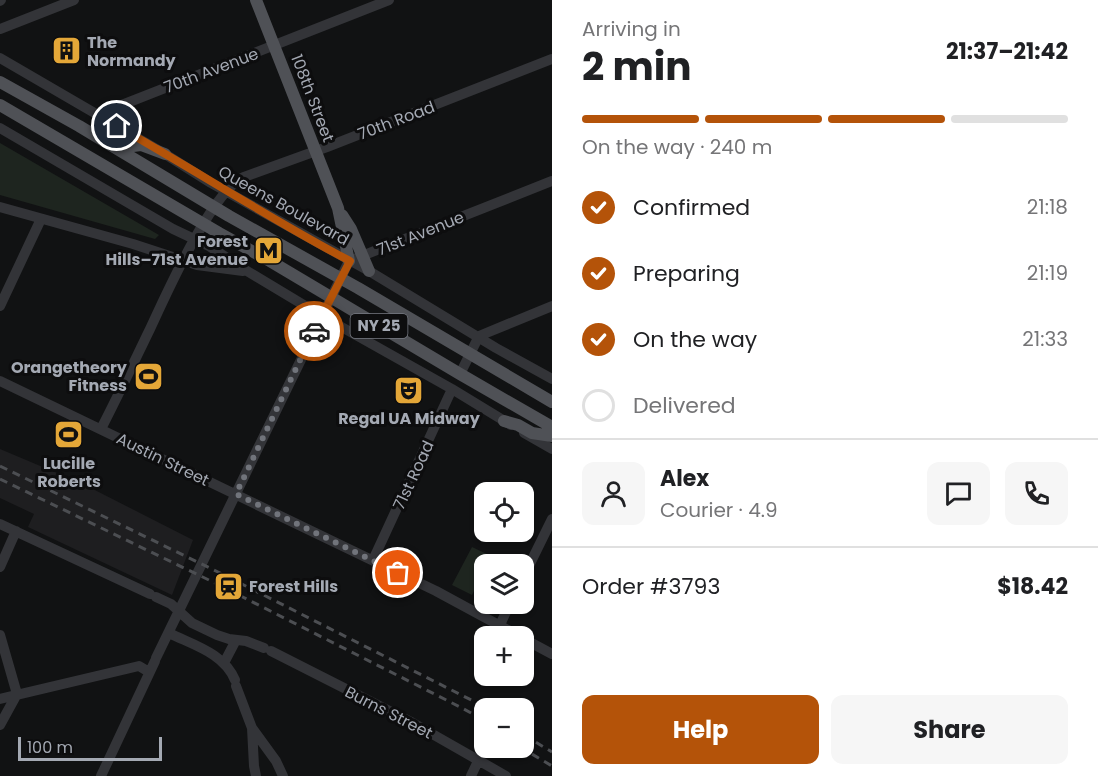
<!DOCTYPE html>
<meta charset="utf-8">
<style>
body{margin:0;font-family:Poppins,sans-serif;background:#f6f6f6;color:#202124;height:100vh;display:flex;flex-direction:column;font-size:22px;white-space:nowrap}
*{box-sizing:border-box;margin:0}
p{font-size:20px;color:#757577}
.icon{flex:none;width:33px;height:33px;fill:none;stroke:currentColor;stroke-width:2;stroke-linecap:round;stroke-linejoin:round}
.map{position:relative;flex:1;overflow:hidden}
.details{display:flex;flex-direction:column;background:#fff;width:546px}
.details>*{flex:none}
.controls{position:absolute;left:474px;top:482px;display:grid;gap:12px}
.controls a{display:grid;place-items:center;width:60px;height:60px;border-radius:12px;background:#fff;box-shadow:0 2px 4px #0004;font-size:30px}
.scale{position:absolute;left:18px;bottom:15px;width:144px;box-sizing:border-box;padding-left:6px;border:3px solid #a4a9b3;border-top:0;font-size:16px;line-height:21px;white-space:nowrap;color:#a4a9b3;-webkit-text-stroke:4px #0d0d0e;paint-order:stroke}
.pin{position:absolute;display:grid;place-items:center;width:51px;height:51px;color:#fff;margin:-26px;border:3px solid #fff;border-radius:50%;box-shadow:0 2px 6px #0007}
.courier{position:absolute;display:grid;place-items:center;width:60px;height:60px;margin:-30px;border:4px solid #b45309;border-radius:50%;background:#fff;color:#222;box-shadow:0 2px 8px #0007}
.overview em{font-style:normal;font-weight:700}
.overview div{display:flex;flex-direction:column-reverse}
.overview{display:flex;align-items:center;justify-content:space-between;height:102px;padding:0 30px}
h1{font-size:39px;font-weight:700;line-height:45px}
.bar{display:grid;grid-template-columns:repeat(4,1fr);gap:9px 6px;align-content:center;height:72px;padding:0 30px}
.bar i{height:8px;border-radius:4px;background:#e0e0e0}
.bar .selected{background:#b45309}
.bar p{grid-column:span 4}
.line{display:flex;align-items:center;gap:15px;padding:0 30px;border-top:2px solid #e0e0e0}
.line div{flex:1}
.round{display:grid;place-items:center;flex:none;width:63px;height:63px;border-radius:12px;background:#f6f6f6}
ol{padding:0 30px;list-style:none}
li{display:flex;align-items:center;gap:18px;height:66px}
li p{margin-inline-start:auto}
li .icon{padding:6px;border-radius:50%;background:#b45309;color:#fff;stroke-width:4}
li:last-child{color:#757577}
li i{width:33px;height:33px;border:3px solid #e0e0e0;border-radius:50%}
.button{display:flex;gap:12px;margin-top:auto;padding:12px 30px}
.button a{flex:1;height:69px;border-radius:12px;background:#b45309;color:#fff;font-size:24px;font-weight:700;line-height:69px;text-align:center}
.button a+a{background:#f6f6f6;color:#202124}
main{display:flex;flex:1;min-height:0}
.map>svg:first-child{display:block}
</style>
<main>
<div class="map">
<svg width="552" height="776" viewBox="0 0 552 776">
<rect width="100%" height="100%" fill="#111213"/>
<!-- built -->
<path fill="#1e1e20" d="M0 449 83 484 193 540 172 595 28 527 34 514 0 498Z"/>
<!-- green -->
<path fill="#1e251f" d="M0 143 159 235 155 239 0 195Z
M472 547 491 556 487 564H484V570L472 595 452 585Z"/>
<g fill="none" stroke-linecap="round" stroke-linejoin="round">
<!-- minor -->
<path stroke="#333438" stroke-width="10" d="M0 1 1 0
M0 29 74 0
M0 58 165 154 211 183 369 271 496 348 552 379
M101 117 109 110 389 0
M0 128 173 229 209 246 247 271 322 316 452 389 511 425
M0 207 133 244 197 265 243 271
M0 306 41 219
M460 374 479 336 552 306
M0 381 436 591 519 636
M101 429C118 396 134 362 150 329 165 297 212 190 244 177L327 147 552 59
M524 433 552 449
M0 524 150 594
M373 560 452 389
M0 567 16 531
M524 576 552 519
M156 597 171 604 192 623 217 635 229 639 246 641 264 648
M500 625 510 603
M169 633C193 645 224 653 235 680
M0 635 17 694 0 725
M524 639 552 654
M271 651 413 723 506 776
M156 658 349 261 552 181
M224 663 236 640
M236 686 252 728 276 761 283 776
M0 699 139 666 149 672
M252 728 254 766 256 776
M101 776 155 661
M471 776 479 759"/>
<!-- major -->
<path stroke="#4f5156" stroke-width="12" d="M256 0 338 208 349 261
M0 82 79 126 229 216 358 288 552 402
M0 105 219 233 270 261 460 374 552 427
M107 137 133 146 141 145 165 154
M342 215 351 229 369 271
M504 421 518 425 532 433 552 436"/>
<!-- rail -->
<path stroke="#4c4e52" stroke-width="3" stroke-dasharray="8 6" stroke-linecap="butt" d="M0 466 218 572 487 708
M0 479 213 582 460 707 484 720
M524 735 552 752
M520 747 552 766"/>
</g>
<g fill="none" stroke-linecap="round" stroke-linejoin="round">
<!-- done -->
<path stroke="#71747b" stroke-width="6" stroke-dasharray="0 10.8" d="M314 331 236 494 398 573"/>
<!-- route -->
<path stroke="#b45309" stroke-width="8" d="M117 126C195 170 270 219 350 261L314 331"/>
</g>
<!-- icons -->
<defs>
<symbol id="building-square" viewBox="-11 -11 22 22"><rect x="-9" y="-9" width="18" height="18" rx="4" fill="#e4a738" stroke="#0d0d0e"/><path d="M-4-6H4V6H1V3H-1V6H-4ZM-2.5-4.3h1.7v1.8h-1.7ZM.8-4.3h1.7v1.8H.8ZM-2.5-1h1.7V.8h-1.7ZM.8-1h1.7V.8H.8Z" fill="#111"/></symbol>
<symbol id="metro-square" viewBox="-11 -11 22 22"><rect x="-9" y="-9" width="18" height="18" rx="4" fill="#e4a738" stroke="#0d0d0e"/><path d="M-5.5 5V-5H-3L0 0L3-5H5.5V5H3V-.5L0 4L-3-.5V5Z" fill="#111"/></symbol>
<symbol id="stadium-square" viewBox="-11 -11 22 22"><rect x="-9" y="-9" width="18" height="18" rx="4" fill="#e4a738" stroke="#0d0d0e"/><path d="M0-5a6.5 5 0 1 0 0 10a6.5 5 0 1 0 0-10ZM-3.5-1.8h7v3.6h-7Z" fill="#111"/></symbol>
<symbol id="theatre-square" viewBox="-11 -11 22 22"><rect x="-9" y="-9" width="18" height="18" rx="4" fill="#e4a738" stroke="#0d0d0e"/><path d="M-5-5.5Q0-4 5-5.5V0Q5 5 0 6Q-5 5-5 0ZM-3.3-2.5H-1v1.5H-3.3ZM1-2.5H3.3v1.5H1ZM-2.8 1Q0 5.5 2.8 1Z" fill="#111"/></symbol>
<symbol id="station-square" viewBox="-11 -11 22 22"><rect x="-9" y="-9" width="18" height="18" rx="4" fill="#e4a738" stroke="#0d0d0e"/><path d="M-3-6H3Q5-6 5-4V2Q5 4 3 4L4.5 6H3L1.5 4h-3L-3 6H-4.5L-3 4Q-5 4-5 2V-4Q-5-6-3-6ZM-3.5-4v3h7v-3ZM-3.5 1v1.5H-2V1ZM2 1v1.5H3.5V1Z" fill="#111"/></symbol>
</defs>
<g fill-rule="evenodd">
<use href="#building-square" x="50" y="34" width="33" height="33"/>
<use href="#metro-square" x="252" y="234" width="33" height="33"/>
<use href="#stadium-square" x="132" y="360" width="33" height="33"/>
<use href="#theatre-square" x="392" y="374" width="33" height="33"/>
<use href="#stadium-square" x="52" y="418" width="33" height="33"/>
<use href="#station-square" x="212" y="570" width="33" height="33"/>
</g>
<g text-anchor="middle" stroke-width="6" stroke-linejoin="round" paint-order="stroke">
<!-- shield labels -->
<rect fill="#0d0d0e" stroke="#777a82" stroke-width="1.5" x="350.5" y="314" width="57" height="24" rx="4.5"/>
<g font-size="15" font-weight="bold" fill="#a4a9b3">
<text x="379" y="331">NY 25</text>
</g>
<!-- poi labels -->
<g font-size="16" font-weight="bold" fill="#a4a9b3" stroke="#0d0d0e" text-anchor="start">
<text x="87" y="48">The<tspan x="87" dy="18">Normandy</tspan></text>
<text x="248" y="247" text-anchor="end">Forest<tspan x="248" dy="18">Hills–71st Avenue</tspan></text>
<text x="127" y="373" text-anchor="end">Orangetheory<tspan x="127" dy="18">Fitness</tspan></text>
<text x="409" y="424" text-anchor="middle">Regal UA Midway</text>
<text x="69" y="469" text-anchor="middle">Lucille<tspan x="69" dy="18">Roberts</tspan></text>
<text x="249" y="592">Forest Hills</text>
</g>
<!-- street labels -->
<g font-size="16" fill="#a4a9b3" stroke="#0d0d0e">
<text transform="translate(211 70) rotate(-21)" y="6">70th Avenue</text>
<text transform="translate(313 98) rotate(69)" y="6">108th Street</text>
<text transform="translate(396 120) rotate(-21)" y="6">70th Road</text>
<text transform="translate(284 205) rotate(29)" y="6">Queens Boulevard</text>
<text transform="translate(420 233) rotate(-22)" y="6">71st Avenue</text>
<text transform="translate(163 459) rotate(26)" y="6">Austin Street</text>
<text transform="translate(413 475) rotate(-65)" y="6">71st Road</text>
<text transform="translate(389 712) rotate(27)" y="6">Burns Street</text>
</g>
</g>
</svg>
<div class="controls">
<a><svg class="icon" aria-label="locate" viewBox="0 0 24 24"><circle cx="12" cy="12" r="6"/><path d="M12 2v4M12 18v4M2 12h4M18 12h4"/></svg></a>
<a><svg class="icon" aria-label="layers" viewBox="0 0 24 24"><path d="M12 4l9 5-9 5-9-5zM3 14l9 5 9-5"/></svg></a>
<a>+</a>
<a>−</a>
</div>
<div class="scale">100 m</div>
<div class="pin" style="left:398px;top:573px;background:#ea580c"><svg class="icon" aria-label="bag" viewBox="0 0 24 24"><path d="M5 8h14l-1 12H6zM9 8a3 3 0 0 1 6 0"/></svg></div>
<div class="pin" style="left:117px;top:126px;background:#1f2937"><svg class="icon" aria-label="home" viewBox="0 0 24 24"><path d="M3 11l9-7 9 7M6 9v11h12V9"/></svg></div>
<div class="courier" style="left:314px;top:331px"><svg class="icon" aria-label="car" viewBox="0 0 24 24"><path d="M5 17H2v-5l4-1 3-4h7l3 4 3 1v5h-3M9 17h6M6 11h13"/><circle cx="7" cy="17" r="2"/><circle cx="17" cy="17" r="2"/></svg></div>
</div>
<section class="details">
<div class="overview"><div><h1>2 min</h1><p>Arriving in</p></div><em>21:37–21:42</em></div>
<div class="bar"><i class="selected"></i><i class="selected"></i><i class="selected"></i><i></i><p>On the way · 240 m</p></div>
<ol>
<li><svg class="icon" aria-label="check" viewBox="0 0 24 24"><path d="M5 12l5 5 9-10"/></svg>Confirmed<p>21:18</p></li>
<li><svg class="icon" aria-label="check" viewBox="0 0 24 24"><path d="M5 12l5 5 9-10"/></svg>Preparing<p>21:19</p></li>
<li><svg class="icon" aria-label="check" viewBox="0 0 24 24"><path d="M5 12l5 5 9-10"/></svg>On the way<p>21:33</p></li>
<li><i></i>Delivered</li>
</ol>
<div class="line" style="height:108px"><a class="round"><svg class="icon" aria-label="person" viewBox="0 0 24 24"><circle cx="12" cy="8" r="4"/><path d="M4 21q1-7 8-7t8 7"/></svg></a><div><b>Alex</b><p>Courier · 4.9</p></div><a class="round"><svg class="icon" aria-label="chat" viewBox="0 0 24 24"><path d="M4 5h16v11H9l-5 4z"/></svg></a><a class="round"><svg class="icon" aria-label="phone" viewBox="0 0 24 24"><path d="M5 4h4l2 5-3 2q2 4 5 5l2-3 5 2v4C11 20 4 13 5 4z"/></svg></a></div>
<div class="line" style="height:78px"><div>Order #3793</div><b>$18.42</b></div>
<div class="button"><a>Help</a><a>Share</a></div>
</section>
</main>
